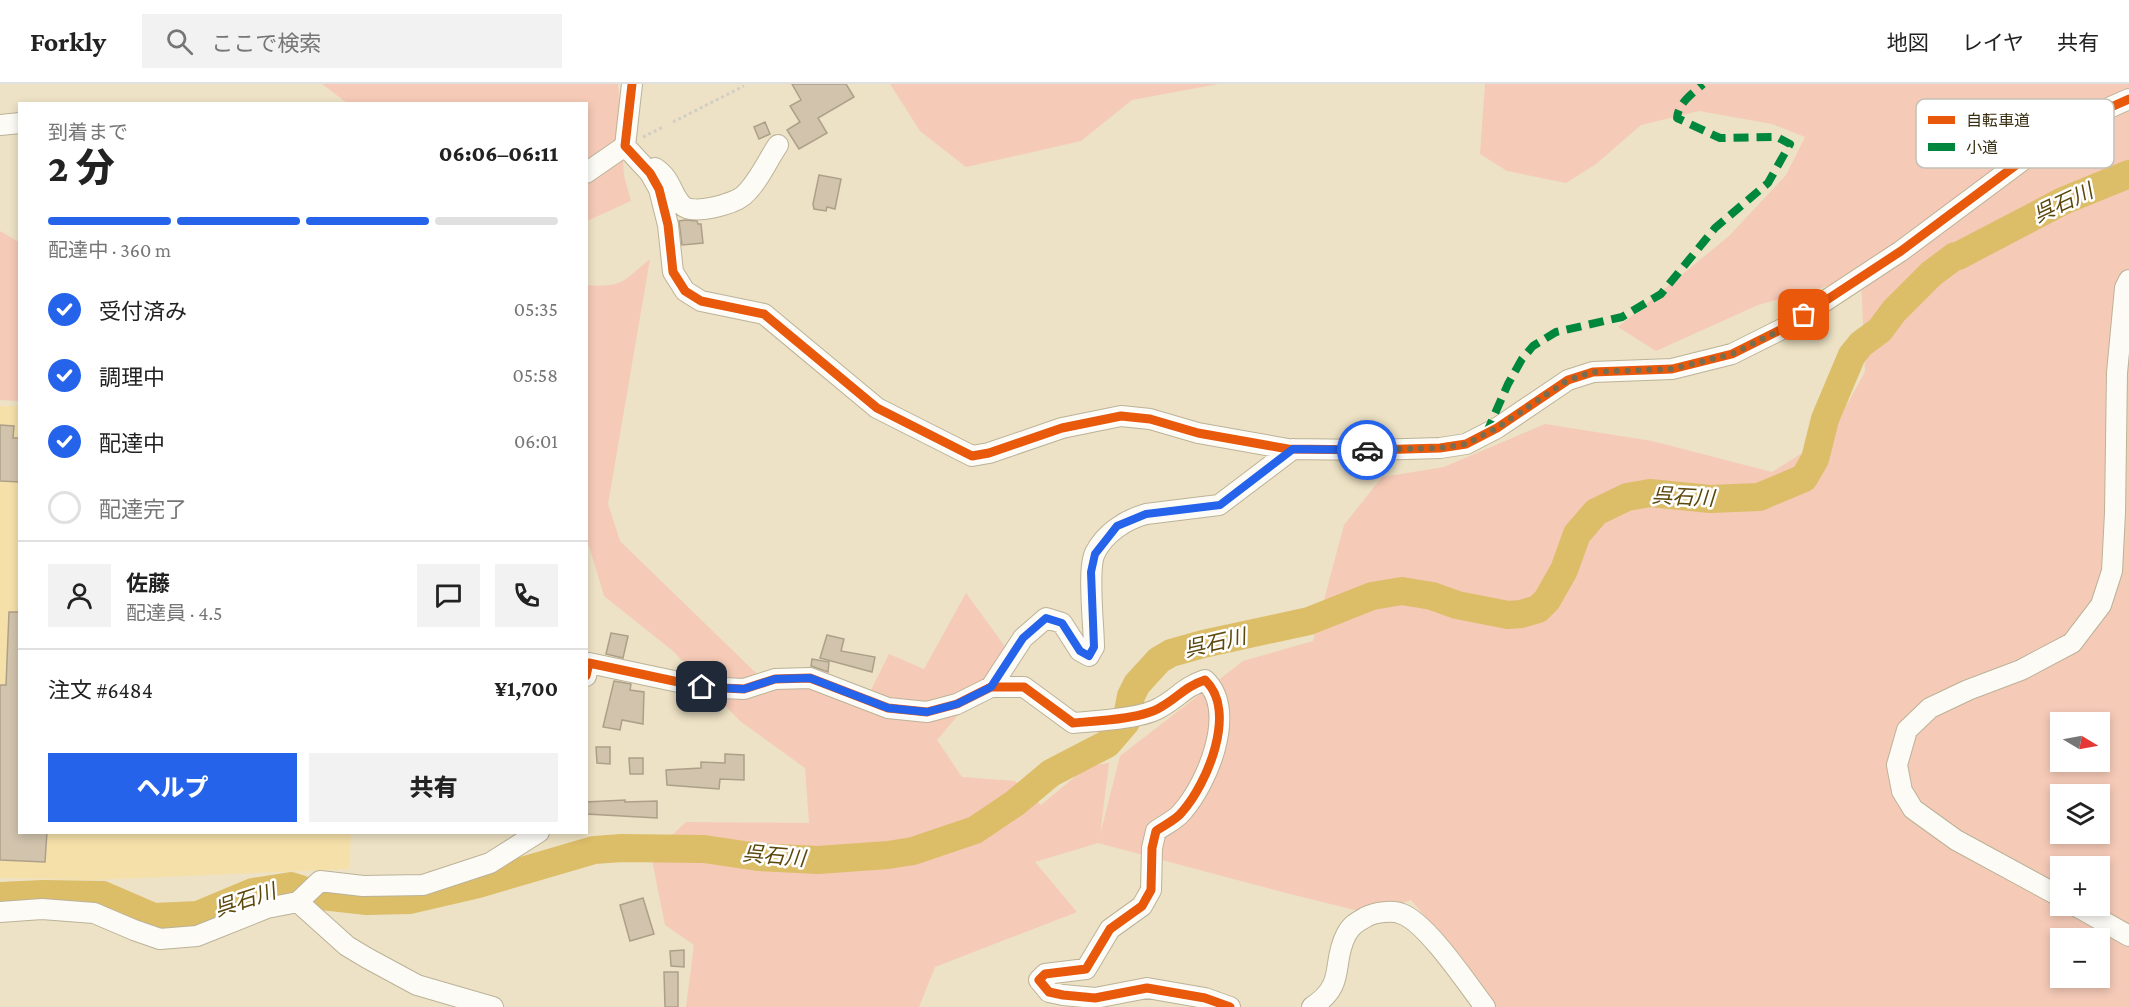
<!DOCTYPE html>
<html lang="ja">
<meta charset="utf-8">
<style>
body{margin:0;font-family:"Crimson Pro","Noto Sans JP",serif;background:#f2f2f2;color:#222;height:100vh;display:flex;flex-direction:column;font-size:22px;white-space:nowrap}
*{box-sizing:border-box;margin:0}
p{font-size:20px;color:#767676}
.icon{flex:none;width:33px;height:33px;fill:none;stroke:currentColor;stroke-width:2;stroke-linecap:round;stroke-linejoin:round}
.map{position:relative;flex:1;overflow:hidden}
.panel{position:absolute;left:18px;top:18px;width:570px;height:732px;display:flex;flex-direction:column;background:#fff;border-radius:0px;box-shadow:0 3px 9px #0003}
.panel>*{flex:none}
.needle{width:39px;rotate:100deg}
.fabs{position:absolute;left:2050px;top:628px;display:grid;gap:12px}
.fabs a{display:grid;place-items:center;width:60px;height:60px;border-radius:0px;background:#fff;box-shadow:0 3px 9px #0003;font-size:30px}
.pin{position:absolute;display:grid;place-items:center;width:51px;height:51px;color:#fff;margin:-26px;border-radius:12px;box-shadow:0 3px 9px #0006}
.courier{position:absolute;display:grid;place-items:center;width:60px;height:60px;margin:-30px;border:4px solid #2563eb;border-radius:50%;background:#fff;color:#222;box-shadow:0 2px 8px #0007}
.head em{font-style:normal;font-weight:800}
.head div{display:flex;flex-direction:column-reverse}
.head{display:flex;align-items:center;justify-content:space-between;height:102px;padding:0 30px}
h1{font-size:39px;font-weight:800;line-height:45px}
.bar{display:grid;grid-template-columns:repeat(4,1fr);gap:9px 6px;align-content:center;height:72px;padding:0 30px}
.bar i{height:8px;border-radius:4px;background:#e0e0e0}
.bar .on{background:#2563eb}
.bar p{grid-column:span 4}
.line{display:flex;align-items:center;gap:15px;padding:0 30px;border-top:2px solid #e0e0e0}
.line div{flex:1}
.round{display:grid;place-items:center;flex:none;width:63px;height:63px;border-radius:0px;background:#f2f2f2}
ol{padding:0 30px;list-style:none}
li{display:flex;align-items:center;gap:18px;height:66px}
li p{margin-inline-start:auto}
li .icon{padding:6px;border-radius:50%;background:#2563eb;color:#fff;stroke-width:4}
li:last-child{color:#767676}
li i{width:33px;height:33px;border:3px solid #e0e0e0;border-radius:50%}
.primary-button{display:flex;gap:12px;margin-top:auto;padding:12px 30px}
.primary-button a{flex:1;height:69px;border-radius:0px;background:#2563eb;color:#fff;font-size:24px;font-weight:800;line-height:69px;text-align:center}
.primary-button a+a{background:#f2f2f2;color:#222}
header{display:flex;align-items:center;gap:36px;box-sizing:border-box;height:84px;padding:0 30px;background:#fff;border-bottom:2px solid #e0e0e0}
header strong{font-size:28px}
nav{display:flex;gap:33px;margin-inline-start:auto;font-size:21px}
.search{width:420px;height:54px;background:#f2f2f2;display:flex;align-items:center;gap:15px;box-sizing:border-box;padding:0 21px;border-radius:0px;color:#767676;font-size:22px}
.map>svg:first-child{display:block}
</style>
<header>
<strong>Forkly</strong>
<div class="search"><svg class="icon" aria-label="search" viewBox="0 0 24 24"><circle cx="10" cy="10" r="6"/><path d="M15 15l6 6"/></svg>ここで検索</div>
<nav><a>地図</a><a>レイヤ</a><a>共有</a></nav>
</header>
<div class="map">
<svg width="2129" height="923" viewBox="0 0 2129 923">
<rect width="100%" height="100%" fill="#ede2c5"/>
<!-- built -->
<path fill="#f5e0aa" d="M0 322H20V748L351 749 349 785 92 796 0 794Z"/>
<!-- green -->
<path fill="#f5cab7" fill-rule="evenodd" d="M322 0H618L624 92 631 117 587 137 586 20 347 19Z
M890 0H1218L1132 16 1081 57 966 83 920 47Z
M1485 0H2129V923H1492L1469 884 1411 816 1371 830 1286 809 1098 759 1035 778 1077 828 935 883 919 923H686L694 861 665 841 651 771 686 738 809 739 805 684 740 637 673 567 604 512 589 462 587 461 586 201C623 204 623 197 650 175L608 420 620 457 758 591 866 616 889 570 924 585 966 509 1006 564 975 611 937 656 962 693 1015 697 1041 721 1088 682 1109 679 1100 751 1120 672 1243 577 1313 557 1344 441 1382 393 1444 383 1545 340 1652 357 1772 388 1829 352 1865 288 1861 193 1758 221 1656 267 1618 243 1729 152 1786 91 1805 53 1772 40 1699 27 1641 41 1596 80 1566 99 1507 87 1480 70ZM2061 639H2100V678H2061ZM2061 711H2100V750H2061ZM2061 783H2100V822H2061ZM2061 855H2100V894H2061Z
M0 147 19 158V317L0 316Z"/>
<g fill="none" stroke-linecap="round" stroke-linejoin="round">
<!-- river -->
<path stroke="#dcbd68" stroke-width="28" d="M0 812 43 810 103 811 154 833 198 831 253 808 291 802 322 812 367 817 409 816 478 800 594 766 622 764 704 765 758 773 818 776 888 771 913 767 975 746 1015 719 1051 689 1107 660 1126 638 1131 612 1137 600 1159 576 1171 569 1203 560 1309 537 1372 512 1402 507 1432 512 1457 521 1508 531 1521 530 1538 525 1547 516 1564 486 1577 450 1596 428 1627 413 1650 409 1710 415 1759 413 1804 394 1815 375 1825 335 1852 271 1861 260 1880 246 1894 227 1931 190 1955 172H1958L2063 117 2129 90"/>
</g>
<!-- building -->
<path fill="#d1c3ac" stroke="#ada089" stroke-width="1.5" d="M792 0H846L854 13 818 34 827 49 799 65 787 46 800 38 790 22 801 16Z
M765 38 770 50 759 55 754 43Z
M819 91 841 95 835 125 827 123 826 127 814 125 813 120Z
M686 136 697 137 698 140H701L703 159 682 161 679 137Z
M0 341 14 342 13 354H20V398L0 397Z
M9 528H20V748H47L45 778 0 776V601H6Z
M611 549 628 552 623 574 606 570Z
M827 551 844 555 841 567 875 573 872 588 820 574Z
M812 575 829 578 828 588 811 582Z
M614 597 631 600 630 606 644 608 643 640 622 636 620 646 603 643Z
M596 663H610V680L597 679Z
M725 670 744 671V696L720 695 719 705 667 701 666 686 701 684V678L725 679Z
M629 674H643V690H630Z
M625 716V718L657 717V734L586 730V718Z
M643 814 654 850 630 857 620 821Z
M684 866V883L671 882 670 867Z
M664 888H678V923H665Z"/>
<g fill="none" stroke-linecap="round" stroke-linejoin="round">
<defs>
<path id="minor" d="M632 0 625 62 650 89 659 105 668 141 673 188 685 207 701 217 764 230 877 324 972 372 989 369 1062 344 1121 332 1150 335 1198 349 1288 365 1373 366 1440 364 1466 360 1497 344 1568 296 1593 288 1672 285 1732 270 1784 244 1901 167 2043 61 2102 27 2129 15
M0 41 20 39
M655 84C672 95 671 110 682 121 692 132 733 120 743 112 758 99 767 77 778 61
M586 89 625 62
M586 592 589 579 702 603 744 605 775 595 810 594 888 624 927 628 957 620 991 603H1024L1073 639C1095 637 1143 635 1161 623 1179 613 1184 603 1205 596 1238 627 1207 700 1182 728 1176 736 1164 741 1156 747L1152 764 1151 806 1142 822 1110 845 1086 885 1045 890 1039 896 1049 908 1063 911 1095 914 1147 904 1205 914 1230 923
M991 603 1023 554 1046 534 1062 539 1080 567 1089 572 1094 563C1094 542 1087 485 1095 469 1105 449 1125 436 1146 430L1219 421 1293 365
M2061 813 1956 756 1913 725 1902 707 1897 681 1907 646 1930 624 1968 606 2021 586 2072 559 2101 521 2112 487 2115 429 2117 289 2125 204 2129 196
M298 818 347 862 367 874 417 901 493 923
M2076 822 2129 852
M0 828 42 825 94 829 134 846 160 855 197 852 267 824 298 818 320 797 363 802 423 801 490 779 539 748
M1312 923C1347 900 1331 880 1346 851 1351 841 1357 838 1366 833 1375 828 1393 826 1402 830 1427 839 1468 901 1485 923"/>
</defs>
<!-- minor casing -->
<use href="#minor" stroke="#bcb298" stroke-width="22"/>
<!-- path -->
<path stroke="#d2cec6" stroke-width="3" stroke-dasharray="3 3" stroke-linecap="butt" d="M673 38 744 2
M643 53 663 43"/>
<!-- minor -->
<use href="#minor" stroke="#fcfbf6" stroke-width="20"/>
<!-- quiet -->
<path stroke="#00873e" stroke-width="8" stroke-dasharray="15 8" stroke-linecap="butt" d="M1486 350 1508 300 1522 275 1533 262 1556 248 1622 233 1661 210 1715 144 1768 99 1790 60 1777 53 1720 54 1677 34C1678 19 1693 9 1703 0"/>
<defs>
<path id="cycleway" d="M632 0 625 62 650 89 659 105 668 141 673 188 685 207 701 217 764 230 877 324 972 372 989 369 1062 344 1121 332 1150 335 1198 349 1288 365 1373 366 1440 364 1466 360 1497 344 1568 296 1593 288 1672 285 1732 270 1784 244 1901 167 2043 61 2102 27 2129 15
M586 592 589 579 702 603 744 605 775 595 810 594 888 624 927 628 957 620 991 603H1024L1073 639C1095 637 1143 635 1161 623 1179 613 1184 603 1205 596 1238 627 1207 700 1182 728 1176 736 1164 741 1156 747L1152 764 1151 806 1142 822 1110 845 1086 885 1045 890 1039 896 1049 908 1063 911 1095 914 1147 904 1205 914 1230 923"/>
</defs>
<!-- cycleway casing -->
<use href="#cycleway" stroke="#fff" stroke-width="13"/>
<!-- cycleway -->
<use href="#cycleway" stroke="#e8590c" stroke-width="9"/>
</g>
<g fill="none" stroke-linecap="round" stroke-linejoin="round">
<!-- done -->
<path stroke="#776d51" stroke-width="6" stroke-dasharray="0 10.8" d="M1367 366 1440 364 1466 360 1497 344 1568 296 1593 288 1672 285 1732 270 1784 244 1804 231"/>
<!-- route -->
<path stroke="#2563eb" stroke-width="8" d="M702 603 744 605 775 595 810 594 888 624 927 628 957 620 991 603 1023 554 1046 534 1062 539 1080 567 1089 572 1094 563 1091 488 1095 470 1117 442 1146 430 1220 421 1293 365 1367 366"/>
</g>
<g text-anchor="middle" stroke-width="5" stroke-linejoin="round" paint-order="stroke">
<!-- water labels -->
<g font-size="21" font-style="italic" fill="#5c480c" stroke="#fff">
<text transform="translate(2063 119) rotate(-25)" y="7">呉石川</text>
<text transform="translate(1683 413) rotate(3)" y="7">呉石川</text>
<text transform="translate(1215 559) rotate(-13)" y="7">呉石川</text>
<text transform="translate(774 772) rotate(5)" y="7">呉石川</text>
<text transform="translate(245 816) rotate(-18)" y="7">呉石川</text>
</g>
</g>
<!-- legend -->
<rect x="1916" y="15" width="198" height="69" rx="9" fill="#fff" stroke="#c3c0b8" stroke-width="1.5"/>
<rect x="1928" y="32" width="27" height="8" fill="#e8590c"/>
<rect x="1928" y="59" width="27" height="8" fill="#00873e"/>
<g font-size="16" fill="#382e12">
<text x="1966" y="42">自転車道</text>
<text x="1966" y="69">小道</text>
</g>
</svg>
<div class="fabs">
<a><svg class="needle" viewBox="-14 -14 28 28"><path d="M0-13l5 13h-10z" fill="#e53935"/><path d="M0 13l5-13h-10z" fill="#767676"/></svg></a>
<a><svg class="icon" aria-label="layers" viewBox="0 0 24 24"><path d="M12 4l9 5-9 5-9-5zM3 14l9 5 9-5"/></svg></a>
<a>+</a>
<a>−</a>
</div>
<div class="pin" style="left:1804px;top:231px;background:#ea580c"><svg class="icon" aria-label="bag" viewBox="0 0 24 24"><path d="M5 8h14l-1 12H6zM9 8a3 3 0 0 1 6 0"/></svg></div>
<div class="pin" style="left:702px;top:603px;background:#1f2937"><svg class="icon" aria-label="home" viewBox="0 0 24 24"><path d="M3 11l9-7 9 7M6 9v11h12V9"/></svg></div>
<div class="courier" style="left:1367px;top:366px"><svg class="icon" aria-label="car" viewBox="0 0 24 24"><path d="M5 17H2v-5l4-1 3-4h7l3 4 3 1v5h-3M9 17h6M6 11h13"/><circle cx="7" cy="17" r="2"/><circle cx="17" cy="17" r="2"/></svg></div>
<section class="panel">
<div class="head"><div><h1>2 分</h1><p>到着まで</p></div><em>06:06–06:11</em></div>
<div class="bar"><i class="on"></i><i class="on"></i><i class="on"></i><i></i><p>配達中 · 360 m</p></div>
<ol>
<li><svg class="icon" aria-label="check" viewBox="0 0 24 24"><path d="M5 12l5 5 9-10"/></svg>受付済み<p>05:35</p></li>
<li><svg class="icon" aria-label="check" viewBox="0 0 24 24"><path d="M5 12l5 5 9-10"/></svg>調理中<p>05:58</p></li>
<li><svg class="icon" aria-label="check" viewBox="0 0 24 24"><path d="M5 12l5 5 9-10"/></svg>配達中<p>06:01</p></li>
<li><i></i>配達完了</li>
</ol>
<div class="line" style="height:108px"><a class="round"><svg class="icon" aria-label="person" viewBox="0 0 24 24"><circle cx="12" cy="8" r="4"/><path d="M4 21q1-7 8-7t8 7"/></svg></a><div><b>佐藤</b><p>配達員 · 4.5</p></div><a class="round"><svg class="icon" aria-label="chat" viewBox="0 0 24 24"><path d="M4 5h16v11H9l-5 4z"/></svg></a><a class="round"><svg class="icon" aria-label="phone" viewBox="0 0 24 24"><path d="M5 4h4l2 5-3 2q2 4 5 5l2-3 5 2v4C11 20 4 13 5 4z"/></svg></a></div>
<div class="line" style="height:78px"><div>注文 #6484</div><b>¥1,700</b></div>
<div class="primary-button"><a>ヘルプ</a><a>共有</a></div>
</section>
</div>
